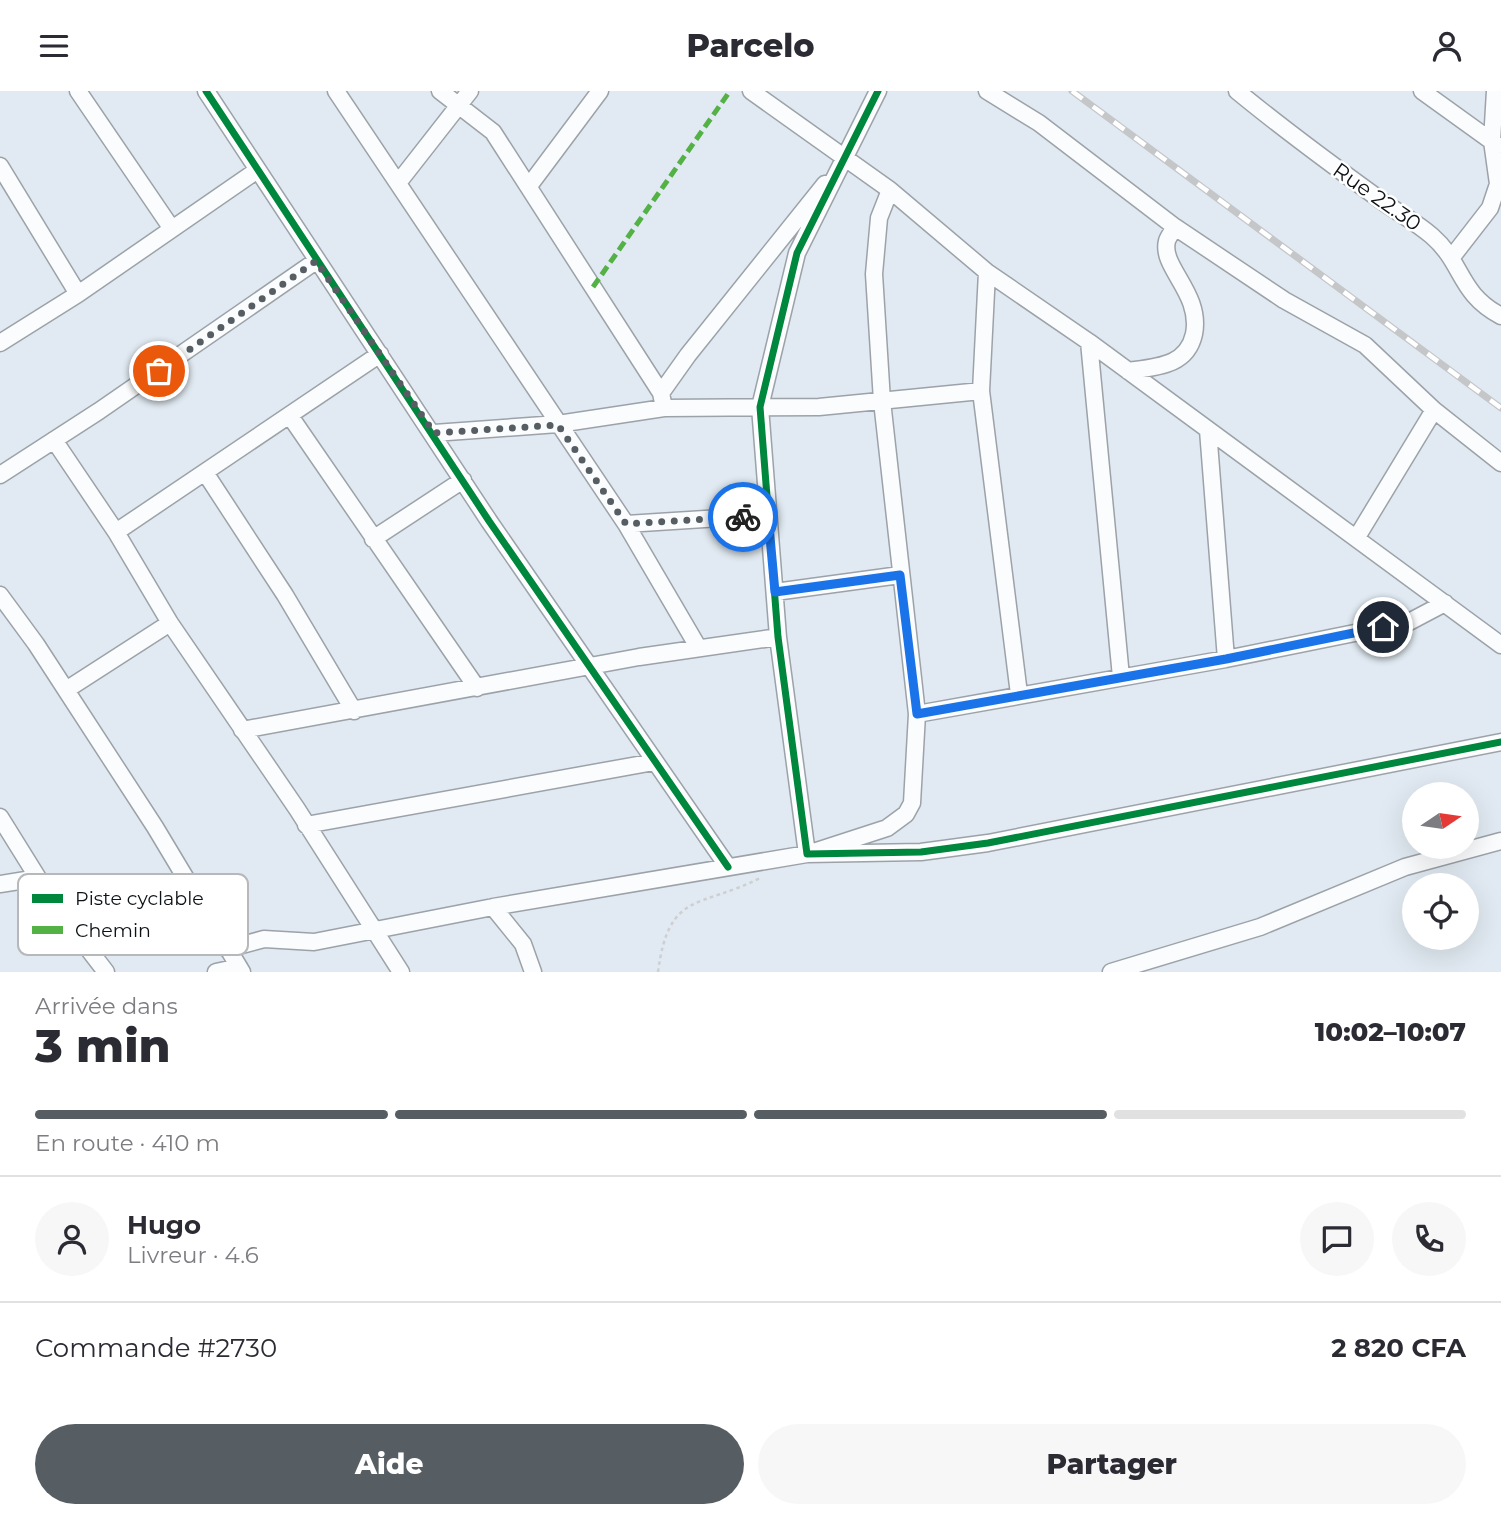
<!DOCTYPE html>
<html lang="fr">
<meta charset="utf-8">
<style>
body{margin:0;font-family:Montserrat,sans-serif;background:#f7f7f7;color:#2b2b33;height:100vh;display:flex;flex-direction:column;font-size:26px;white-space:nowrap}
*{box-sizing:border-box;margin:0}
p{font-size:23px;color:#7c7c81}
.icon{flex:none;width:38px;height:38px;fill:none;stroke:currentColor;stroke-width:2;stroke-linecap:round;stroke-linejoin:round}
.map{position:relative;height:881px;overflow:hidden}
.side{display:flex;flex-direction:column;background:#fff;flex:1}
.side>*{flex:none}
.needle{width:46px;rotate:77deg}
.tools{position:absolute;left:1402px;top:691px;display:grid;gap:14px}
.tools a{display:grid;place-items:center;width:77px;height:77px;border-radius:50%;background:#fff;box-shadow:0 7px 28px #0002;font-size:35px}
.pin{position:absolute;display:grid;place-items:center;width:60px;height:60px;color:#fff;margin:-30px;border:4px solid #fff;border-radius:50%;box-shadow:0 2px 7px #0007}
.courier{position:absolute;display:grid;place-items:center;width:70px;height:70px;margin:-35px;border:5px solid #1a73e8;border-radius:50%;background:#fff;color:#222;box-shadow:0 2px 9px #0007}
.summary em{font-style:normal;font-weight:800}
.summary div{display:flex;flex-direction:column-reverse}
.summary{display:flex;align-items:center;justify-content:space-between;height:119px;padding:0 35px}
h1{font-size:46px;font-weight:800;line-height:52px}
.bar{display:grid;grid-template-columns:repeat(4,1fr);gap:10px 7px;align-content:center;height:84px;padding:0 35px}
.bar i{height:9px;border-radius:5px;background:#e1e1e2}
.bar .current{background:#575e63}
.bar p{grid-column:span 4}
.line{display:flex;align-items:center;gap:18px;padding:0 35px;border-top:2px solid #e1e1e2}
.line div{flex:1}
.round{display:grid;place-items:center;flex:none;width:74px;height:74px;border-radius:37px;background:#f7f7f7}
.primary-button{display:flex;gap:14px;margin-top:auto;padding:14px 35px}
.primary-button a{flex:1;height:80px;border-radius:42px;background:#575e63;color:#fff;font-size:28px;font-weight:800;line-height:80px;text-align:center}
.primary-button a+a{background:#f7f7f7;color:#2b2b33}
header{display:flex;justify-content:space-between;align-items:center;height:91px;padding:0 35px;background:#fff;font-size:32px;font-weight:800}
.map>svg:first-child{display:block}
</style>
<header><svg class="icon" aria-label="menu" viewBox="0 0 24 24"><path d="M4 6h16M4 12h16M4 18h16"/></svg>Parcelo<svg class="icon" aria-label="person" viewBox="0 0 24 24"><circle cx="12" cy="8" r="4"/><path d="M4 21q1-7 8-7t8 7"/></svg></header>
<div class="map">
<svg width="1501" height="881" viewBox="0 0 1501 881">
<rect width="100%" height="100%" fill="#e1eaf2"/>
<g fill="none" stroke-linecap="round" stroke-linejoin="round">
<defs>
<path id="minor" d="M78 0 172 138
M206 0 489 430 728 776
M336 0 626 433 698 556
M440 0 493 41 661 302 664 317
M751 0 890 99 987 181 1089 251 1501 554
M878 0 797 162 760 316 778 546 807 763 921 761 988 752 1501 651
M987 0 1039 32 1175 136 1284 209 1365 254 1434 319 1501 372
M1237 0C1282 37 1328 71 1375 105 1393 119 1415 130 1432 145 1464 173 1458 202 1501 225
M1422 0 1497 54
M0 75 78 203
M398 92 470 0
M529 95 600 0
M1452 166 1490 117 1498 93 1492 50 1495 0
M987 181 981 300 1019 603
M1089 251 1121 586
M0 252 78 203 256 80
M1128 280C1157 276 1187 275 1194 243 1202 202 1160 176 1167 150 1168 146 1173 140 1175 136
M661 302 688 264 825 93
M290 325 477 597
M1208 339 1226 568
M434 342 558 333 664 317 819 316 981 300
M54 349 116 441 170 532 297 718 401 881
M206 383 285 504 354 620
M0 384 99 320 316 170
M626 433 768 424
M116 441 380 263
M1357 446 1434 319
M373 448 463 389
M775 501 900 484
M0 504 36 553 155 736 242 881
M66 599 170 532
M917 623 1226 568 1409 531 1445 512
M242 639 639 566 778 546
M0 726 56 816 106 881
M306 734 654 671
M0 793 38 787
M493 816 523 853 533 881
M227 858 264 848 314 851 493 816 807 763 887 737 906 723 912 712 917 623 882 310 874 183 879 127 890 99
M216 881 239 876
M1111 881 1260 836 1405 776 1501 750"/>
</defs>
<!-- minor casing -->
<use href="#minor" stroke="#9ca2a8" stroke-width="19"/>
<!-- path -->
<path stroke="#cdcfd1" stroke-width="2.5" stroke-dasharray="3.5 3.5" stroke-linecap="butt" d="M658 881C669 799 699 818 760 787"/>
<!-- minor -->
<use href="#minor" stroke="#fafcfd" stroke-width="16"/>
<defs>
<path id="rail" d="M1072 0 1501 317"/>
</defs>
<!-- rail casing -->
<use href="#rail" stroke="#c4c6c8" stroke-width="7"/>
<!-- rail -->
<use href="#rail" stroke="#fff" stroke-width="4.5" stroke-dasharray="13" stroke-linecap="butt"/>
<!-- quiet -->
<path stroke="#54b145" stroke-width="5" stroke-dasharray="10 5" stroke-linecap="butt" d="M593 196 730 0"/>
<defs>
<path id="cycleway" d="M206 0 489 430 728 776
M878 0 797 162 760 316 778 546 807 763 921 761 988 752 1501 651"/>
</defs>
<!-- cycleway casing -->
<use href="#cycleway" stroke="#fff" stroke-width="11"/>
<!-- cycleway -->
<use href="#cycleway" stroke="#00873e" stroke-width="7"/>
</g>
<g fill="none" stroke-linecap="round" stroke-linejoin="round">
<!-- done -->
<path stroke="#575e63" stroke-width="7" stroke-dasharray="0 12.6" d="M159 280 316 170 434 342 558 334 626 433 743 426"/>
<!-- route -->
<path stroke="#1a73e8" stroke-width="9" d="M743 426 768 424 775 501 900 484 917 623 1226 568 1383 536"/>
</g>
<g text-anchor="middle" stroke-width="5" stroke-linejoin="round" paint-order="stroke">
<!-- street labels -->
<g font-size="21" fill="#0d1216" stroke="#fff">
<text transform="translate(1377 106) rotate(35)" y="7">Rue 22.30</text>
</g>
</g>
<!-- legend -->
<rect x="18" y="783" width="230" height="81" rx="10" fill="#fff" stroke="#b6b8b9" stroke-width="2"/>
<rect x="32" y="803" width="31" height="9" fill="#00873e"/>
<rect x="32" y="835" width="31" height="8" fill="#54b145"/>
<g font-size="19" fill="#0d1216">
<text x="75" y="814">Piste cyclable</text>
<text x="75" y="846">Chemin</text>
</g>
</svg>
<div class="tools">
<a><svg class="needle" viewBox="-14 -14 28 28"><path d="M0-13l5 13h-10z" fill="#e53935"/><path d="M0 13l5-13h-10z" fill="#7c7c81"/></svg></a>
<a><svg class="icon" aria-label="locate" viewBox="0 0 24 24"><circle cx="12" cy="12" r="6"/><path d="M12 2v4M12 18v4M2 12h4M18 12h4"/></svg></a>
</div>
<div class="pin" style="left:159px;top:280px;background:#ea580c"><svg class="icon" aria-label="bag" viewBox="0 0 24 24"><path d="M5 8h14l-1 12H6zM9 8a3 3 0 0 1 6 0"/></svg></div>
<div class="pin" style="left:1383px;top:536px;background:#1f2937"><svg class="icon" aria-label="home" viewBox="0 0 24 24"><path d="M3 11l9-7 9 7M6 9v11h12V9"/></svg></div>
<div class="courier" style="left:743px;top:426px"><svg class="icon" aria-label="bike" viewBox="0 0 24 24"><circle cx="6" cy="16" r="4"/><circle cx="18" cy="16" r="4"/><path d="M6 16l4-8h5l3 8M10 8l3 8H6M13 5h3"/></svg></div>
</div>
<section class="side">
<div class="summary"><div><h1>3 min</h1><p>Arrivée dans</p></div><em>10:02–10:07</em></div>
<div class="bar"><i class="current"></i><i class="current"></i><i class="current"></i><i></i><p>En route · 410 m</p></div>
<div class="line" style="height:126px"><a class="round"><svg class="icon" aria-label="person" viewBox="0 0 24 24"><circle cx="12" cy="8" r="4"/><path d="M4 21q1-7 8-7t8 7"/></svg></a><div><b>Hugo</b><p>Livreur · 4.6</p></div><a class="round"><svg class="icon" aria-label="chat" viewBox="0 0 24 24"><path d="M4 5h16v11H9l-5 4z"/></svg></a><a class="round"><svg class="icon" aria-label="phone" viewBox="0 0 24 24"><path d="M5 4h4l2 5-3 2q2 4 5 5l2-3 5 2v4C11 20 4 13 5 4z"/></svg></a></div>
<div class="line" style="height:91px"><div>Commande #2730</div><b>2 820 CFA</b></div>
<div class="primary-button"><a>Aide</a><a>Partager</a></div>
</section>
